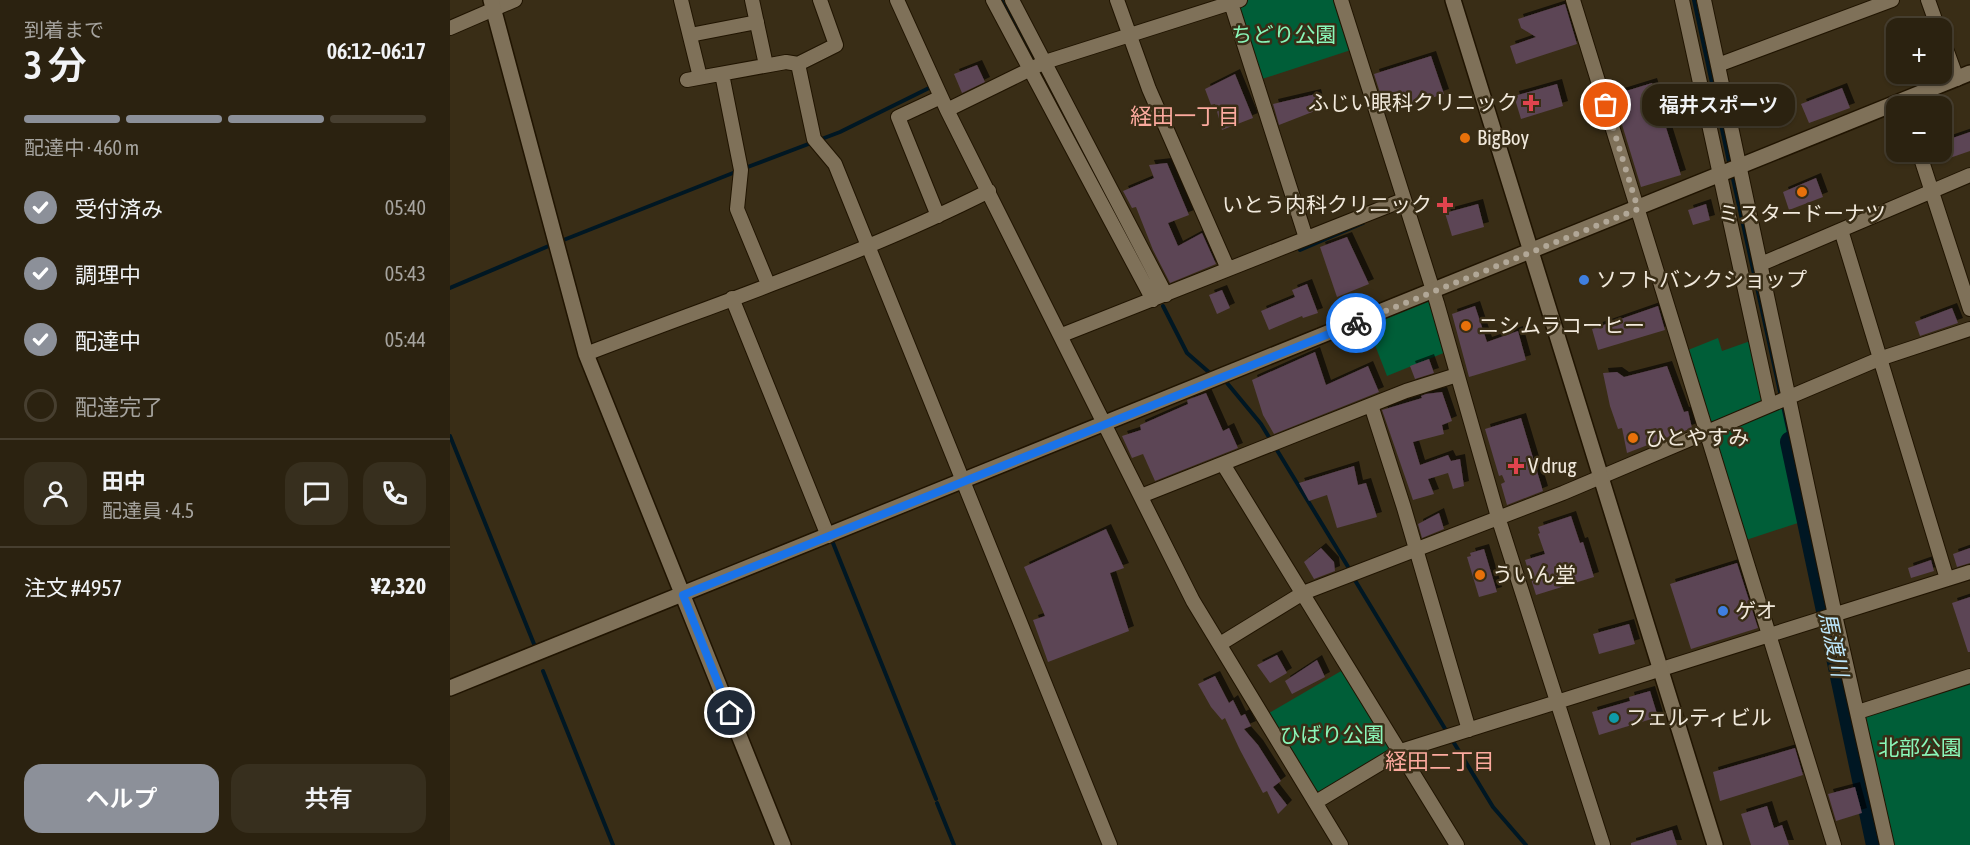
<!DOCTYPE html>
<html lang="ja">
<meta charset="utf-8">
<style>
body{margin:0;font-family:"Asap Condensed","Noto Sans JP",sans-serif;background:#372f1e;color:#f1f3f6;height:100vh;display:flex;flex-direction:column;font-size:22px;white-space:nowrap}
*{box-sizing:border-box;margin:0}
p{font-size:20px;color:#a6a49f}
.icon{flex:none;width:33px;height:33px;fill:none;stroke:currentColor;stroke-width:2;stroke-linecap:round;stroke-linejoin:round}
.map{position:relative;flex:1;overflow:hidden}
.panel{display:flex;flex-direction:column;background:#2b2210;width:450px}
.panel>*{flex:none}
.fabs{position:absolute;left:1436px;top:18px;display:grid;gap:12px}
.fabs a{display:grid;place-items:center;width:66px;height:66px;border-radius:12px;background:#2b2210;box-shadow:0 2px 4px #0004,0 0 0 2px #473f30;font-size:30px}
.pin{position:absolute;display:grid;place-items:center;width:51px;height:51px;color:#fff;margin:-26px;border:3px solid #fff;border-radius:50%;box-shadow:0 2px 6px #0007}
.courier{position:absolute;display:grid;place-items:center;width:60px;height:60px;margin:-30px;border:4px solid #1a73e8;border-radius:50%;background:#fff;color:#222;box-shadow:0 2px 8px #0007}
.bubble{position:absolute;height:42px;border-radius:18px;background:#2b2210;box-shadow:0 2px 4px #0004,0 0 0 2px #473f30;font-size:20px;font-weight:600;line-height:42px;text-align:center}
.overview em{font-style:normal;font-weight:600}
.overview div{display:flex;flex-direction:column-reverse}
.overview{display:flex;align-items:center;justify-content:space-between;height:102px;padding:0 24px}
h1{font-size:39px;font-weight:600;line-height:45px}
.bar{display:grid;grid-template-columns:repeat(4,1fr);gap:9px 6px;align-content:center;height:72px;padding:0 24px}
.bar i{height:8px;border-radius:4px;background:#473f30}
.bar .on{background:#8c9099}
.bar p{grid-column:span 4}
.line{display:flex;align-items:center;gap:15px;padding:0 24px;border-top:2px solid #473f30}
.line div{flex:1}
.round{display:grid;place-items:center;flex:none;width:63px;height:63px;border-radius:18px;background:#372f1e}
ol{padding:0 24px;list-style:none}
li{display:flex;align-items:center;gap:18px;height:66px}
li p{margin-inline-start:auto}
li .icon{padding:6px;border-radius:50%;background:#8c9099;color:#fff;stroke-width:4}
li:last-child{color:#a6a49f}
li i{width:33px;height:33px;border:3px solid #473f30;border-radius:50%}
.action{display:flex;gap:12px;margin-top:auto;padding:12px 24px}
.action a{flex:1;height:69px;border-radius:18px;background:#8c9099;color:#fff;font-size:24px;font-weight:600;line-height:69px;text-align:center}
.action a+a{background:#372f1e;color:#f1f3f6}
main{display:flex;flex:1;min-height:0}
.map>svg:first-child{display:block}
</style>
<main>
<section class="panel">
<div class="overview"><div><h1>3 分</h1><p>到着まで</p></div><em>06:12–06:17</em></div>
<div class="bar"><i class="on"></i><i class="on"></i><i class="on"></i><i></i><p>配達中 · 460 m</p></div>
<ol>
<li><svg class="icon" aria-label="check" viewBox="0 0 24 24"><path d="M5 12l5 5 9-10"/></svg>受付済み<p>05:40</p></li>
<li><svg class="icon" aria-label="check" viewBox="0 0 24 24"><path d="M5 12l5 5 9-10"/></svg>調理中<p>05:43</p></li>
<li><svg class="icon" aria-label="check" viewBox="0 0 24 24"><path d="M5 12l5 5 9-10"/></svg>配達中<p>05:44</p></li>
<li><i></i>配達完了</li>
</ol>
<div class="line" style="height:108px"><a class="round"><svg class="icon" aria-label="person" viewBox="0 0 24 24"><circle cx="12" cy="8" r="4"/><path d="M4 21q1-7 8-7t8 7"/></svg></a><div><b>田中</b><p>配達員 · 4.5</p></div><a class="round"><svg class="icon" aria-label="chat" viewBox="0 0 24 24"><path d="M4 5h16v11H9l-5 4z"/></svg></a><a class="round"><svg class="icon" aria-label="phone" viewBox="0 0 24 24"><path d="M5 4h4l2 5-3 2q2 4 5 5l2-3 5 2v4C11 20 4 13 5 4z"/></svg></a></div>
<div class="line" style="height:78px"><div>注文 #4957</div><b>¥2,320</b></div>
<div class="action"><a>ヘルプ</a><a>共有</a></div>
</section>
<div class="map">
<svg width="1520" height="845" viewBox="0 0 1520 845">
<defs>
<filter id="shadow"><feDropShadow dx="5" dy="-5" stdDeviation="0" flood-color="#0009"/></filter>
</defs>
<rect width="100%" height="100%" fill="#392d16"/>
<!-- green -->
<path fill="#005e38" d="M797 0H888L904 49 812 79 787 3Z
M977 296 996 352 937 376 916 322Z
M1268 338 1272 351 1306 339 1320 404 1332 400 1354 521 1293 541 1238 350Z
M898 667 951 751 866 802 814 716Z
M1520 678V845H1438L1410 714Z"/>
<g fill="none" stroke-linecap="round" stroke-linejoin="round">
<!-- stream -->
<path stroke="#001723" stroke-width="4" d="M551 0 584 61
M1244 0 1280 166
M295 168 390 132 481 87
M1282 174 1341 442
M111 241 288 171
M850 250 913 223
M0 288 101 245
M713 306 737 353 761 374
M777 383 811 424 900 570
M0 436 84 644
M381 538 486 799
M903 577 997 732
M93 671 163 845
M1001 738 1043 807 1076 845
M487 803 504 845"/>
<!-- river -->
<path stroke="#001723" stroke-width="22" d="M1341 442 1427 845"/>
</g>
<!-- building -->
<path fill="#5c4554" filter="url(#shadow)" d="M1115 4 1127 44 1066 64 1060 46 1086 37 1071 28 1068 19Z
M981 56 994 94 940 111 935 98 932 99 924 74Z
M527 65 535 82 512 93 504 74Z
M785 74 803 118 772 130 765 104 761 105 755 89Z
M1202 83 1231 175 1191 187 1163 95Z
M1107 84 1113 106 1071 119 1064 96Z
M1392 88 1400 108 1359 123 1351 104Z
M866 94 870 109 829 125 823 104Z
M1520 132V151L1491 161V142Z
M717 163 739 215 718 223 728 246 752 233 766 264 720 283 703 250 686 207 682 208 673 191 704 178 699 165Z
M1366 178 1373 197 1339 210 1333 192Z
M1028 204 1034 227 1002 236 995 213Z
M1256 204 1260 220 1243 225 1238 210Z
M897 237 919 284 887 297 870 247Z
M857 284 868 313 853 318 852 316 819 330 811 311 845 297 842 290Z
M772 290 780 308 767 314 759 295Z
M1025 306 1037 342 1068 331 1076 360 1019 377 1002 314Z
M1208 306 1215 330 1148 350 1142 329Z
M1502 308 1508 323 1470 336 1465 322Z
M865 352 876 385 918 366 929 392 824 434 813 415 802 380Z
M979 359 984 373 965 379 960 366Z
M1217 366 1234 412 1238 411 1242 428 1177 453 1172 428 1168 429 1160 406 1153 373 1167 372 1174 377Z
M992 392 1002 421 992 425 994 434 963 442 970 465 998 455 1001 461 1010 459 1014 486 1003 489 998 473 978 479 984 494 963 500 932 410 972 398 971 396 976 394Z
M756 393 773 431 779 428 788 448 705 481 693 454 682 458 672 436 691 430 690 425 738 404 737 400Z
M1071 418 1093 491 1057 505 1051 484 1055 482 1052 475 1049 476 1035 429Z
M904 466 908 485 916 483 927 517 887 528 877 495 859 501 849 483Z
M989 513 994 529 972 538 968 524Z
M1121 516 1130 543 1133 542 1144 577 1086 595 1075 560 1095 554 1088 534 1090 533 1088 527Z
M656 529 674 568 660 573 679 631 598 662 583 620 595 616 574 567Z
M871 548 884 562 885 571 864 579 854 562Z
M1520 548V563L1507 567 1503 554Z
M1034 549 1047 592 1029 597 1017 557 1021 556 1020 553Z
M1481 560 1484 571 1461 578 1458 568Z
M1287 563 1308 628 1241 649 1220 584Z
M1520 597V652H1518L1502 603Z
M1179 624 1185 644 1149 654 1143 634Z
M827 655 837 673 820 683 807 665Z
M867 660 875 677 842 694 835 681Z
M765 676 779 703 783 700 791 716 795 714 801 726 794 729 808 745 831 781 823 787 837 805 828 814 817 791 813 793 790 750 775 718 772 720 761 707 748 684Z
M1200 691 1208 717 1149 735 1142 712 1180 701 1179 697Z
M1345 748 1353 775 1270 801 1263 772Z
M1405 787 1412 813 1386 821 1378 794Z
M1317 806 1324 828 1332 825 1339 845H1301L1291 814Z
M1222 830 1227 845H1181V843Z"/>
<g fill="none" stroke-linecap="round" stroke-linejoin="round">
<defs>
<path id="minor" d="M231 0 250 77
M302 0 316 65
M447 0 497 110 743 601 891 845
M543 0 703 300
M562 0 716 295
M667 0 699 89 778 269
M780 0 856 238
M891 0 987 303 1048 517 1153 845
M1123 0 1384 845
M1232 0 1320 405
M1254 0 1385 615 1437 845
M1478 0 1488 28
M0 28 65 0
M240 35 307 22
M1491 35 1507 79
M348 64 364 139 385 164 660 845
M1268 65 1442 0
M272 74 291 170 287 209 318 284
M237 80 336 62 348 64 386 45 370 0
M497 110 595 62 790 0
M1469 152 1520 309
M488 216 448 117 491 97
M1391 230 1497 579
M1311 264 1520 175
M282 298 378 536
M612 335 953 200
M136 354C271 302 410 256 539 191
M921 405 954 508 1019 730
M773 464 1007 845
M691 496 956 391 1007 375
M770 644 853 593 1113 493 1429 359 1520 329
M1408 712 1520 676
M866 802 951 751 1520 572"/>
<path id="tertiary" d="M41 0 136 354 333 845
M1003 0 1265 845
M0 688 1520 73"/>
</defs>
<!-- minor casing -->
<use href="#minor" stroke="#201401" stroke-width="16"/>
<!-- tertiary casing -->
<use href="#tertiary" stroke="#201401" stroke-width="18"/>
<!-- minor -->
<use href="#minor" stroke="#7f7159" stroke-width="14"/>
<!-- tertiary -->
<use href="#tertiary" stroke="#7f7159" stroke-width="15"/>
</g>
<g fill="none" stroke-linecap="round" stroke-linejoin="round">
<!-- done -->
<path stroke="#b1a797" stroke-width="6" stroke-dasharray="0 10.8" d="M906 323 1188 209 1156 105"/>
<!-- route -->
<path stroke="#1a73e8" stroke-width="8" d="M280 713 233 595 906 323"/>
</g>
<!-- markers -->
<g fill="#e0444e" stroke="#392d16" stroke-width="2">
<path d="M1078 94h6v6h6v6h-6v6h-6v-6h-6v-6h6z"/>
<path d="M992 196h6v6h6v6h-6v6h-6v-6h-6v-6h6z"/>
<path d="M1063 457h6v6h6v6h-6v6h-6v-6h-6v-6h6z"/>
</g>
<g fill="#e8710a" stroke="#392d16" stroke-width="2">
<circle cx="1015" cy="138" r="6"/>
<circle cx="1352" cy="192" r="6"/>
<circle cx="1016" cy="326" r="6"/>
<circle cx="1183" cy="438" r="6"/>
<circle cx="1030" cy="575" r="6"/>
</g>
<g fill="#3f7fe0" stroke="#392d16" stroke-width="2">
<circle cx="1134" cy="280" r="6"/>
<circle cx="1273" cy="611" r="6"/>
</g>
<circle fill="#0f9aa8" stroke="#392d16" stroke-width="2" cx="1164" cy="718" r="6"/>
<g text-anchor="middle" stroke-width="5" stroke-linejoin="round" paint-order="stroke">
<!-- park labels -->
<g font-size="21" fill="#8af7b9" stroke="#392d16">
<text x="834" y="42">ちどり公園</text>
<text x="882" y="742">ひばり公園</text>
<text x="1470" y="755">北部公園</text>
</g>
<!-- poi labels -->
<g font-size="21" fill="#f1e9dc" stroke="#392d16" text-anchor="start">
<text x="1068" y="110" text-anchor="end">ふじい眼科クリニック</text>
<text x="1027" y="145">BigBoy</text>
<text x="982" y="212" text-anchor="end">いとう内科クリニック</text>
<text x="1352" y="221" text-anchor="middle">ミスタードーナツ</text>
<text x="1146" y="287">ソフトバンクショップ</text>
<text x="1028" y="333">ニシムラコーヒー</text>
<text x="1195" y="445">ひとやすみ</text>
<text x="1078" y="473">V drug</text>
<text x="1042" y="582">ういん堂</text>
<text x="1285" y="618">ゲオ</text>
<text x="1176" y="725">フェルティビル</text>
</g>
<!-- neighbourhood labels -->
<g font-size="22" fill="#fcaa9e" stroke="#392d16">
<text x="735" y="124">経田一丁目</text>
<text x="990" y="769">経田二丁目</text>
</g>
<!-- water labels -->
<g font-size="22" font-style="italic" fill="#bde8fd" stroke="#392d16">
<text transform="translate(1384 644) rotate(78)" y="8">馬渡川</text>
</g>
</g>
</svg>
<div class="fabs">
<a>+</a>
<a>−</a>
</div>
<div class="pin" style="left:1156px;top:105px;background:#ea580c"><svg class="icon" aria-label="bag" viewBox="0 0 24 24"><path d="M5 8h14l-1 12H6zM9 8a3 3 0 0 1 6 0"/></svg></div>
<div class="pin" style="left:280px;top:713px;background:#1f2937"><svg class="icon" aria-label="home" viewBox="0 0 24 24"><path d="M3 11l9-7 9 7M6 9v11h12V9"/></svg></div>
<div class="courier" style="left:906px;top:323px"><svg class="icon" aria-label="bike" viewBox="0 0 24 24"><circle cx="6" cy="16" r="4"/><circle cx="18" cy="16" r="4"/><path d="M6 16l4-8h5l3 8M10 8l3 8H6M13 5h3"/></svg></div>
<div class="bubble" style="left:1192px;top:84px;width:153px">福井スポーツ</div>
</div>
</main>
